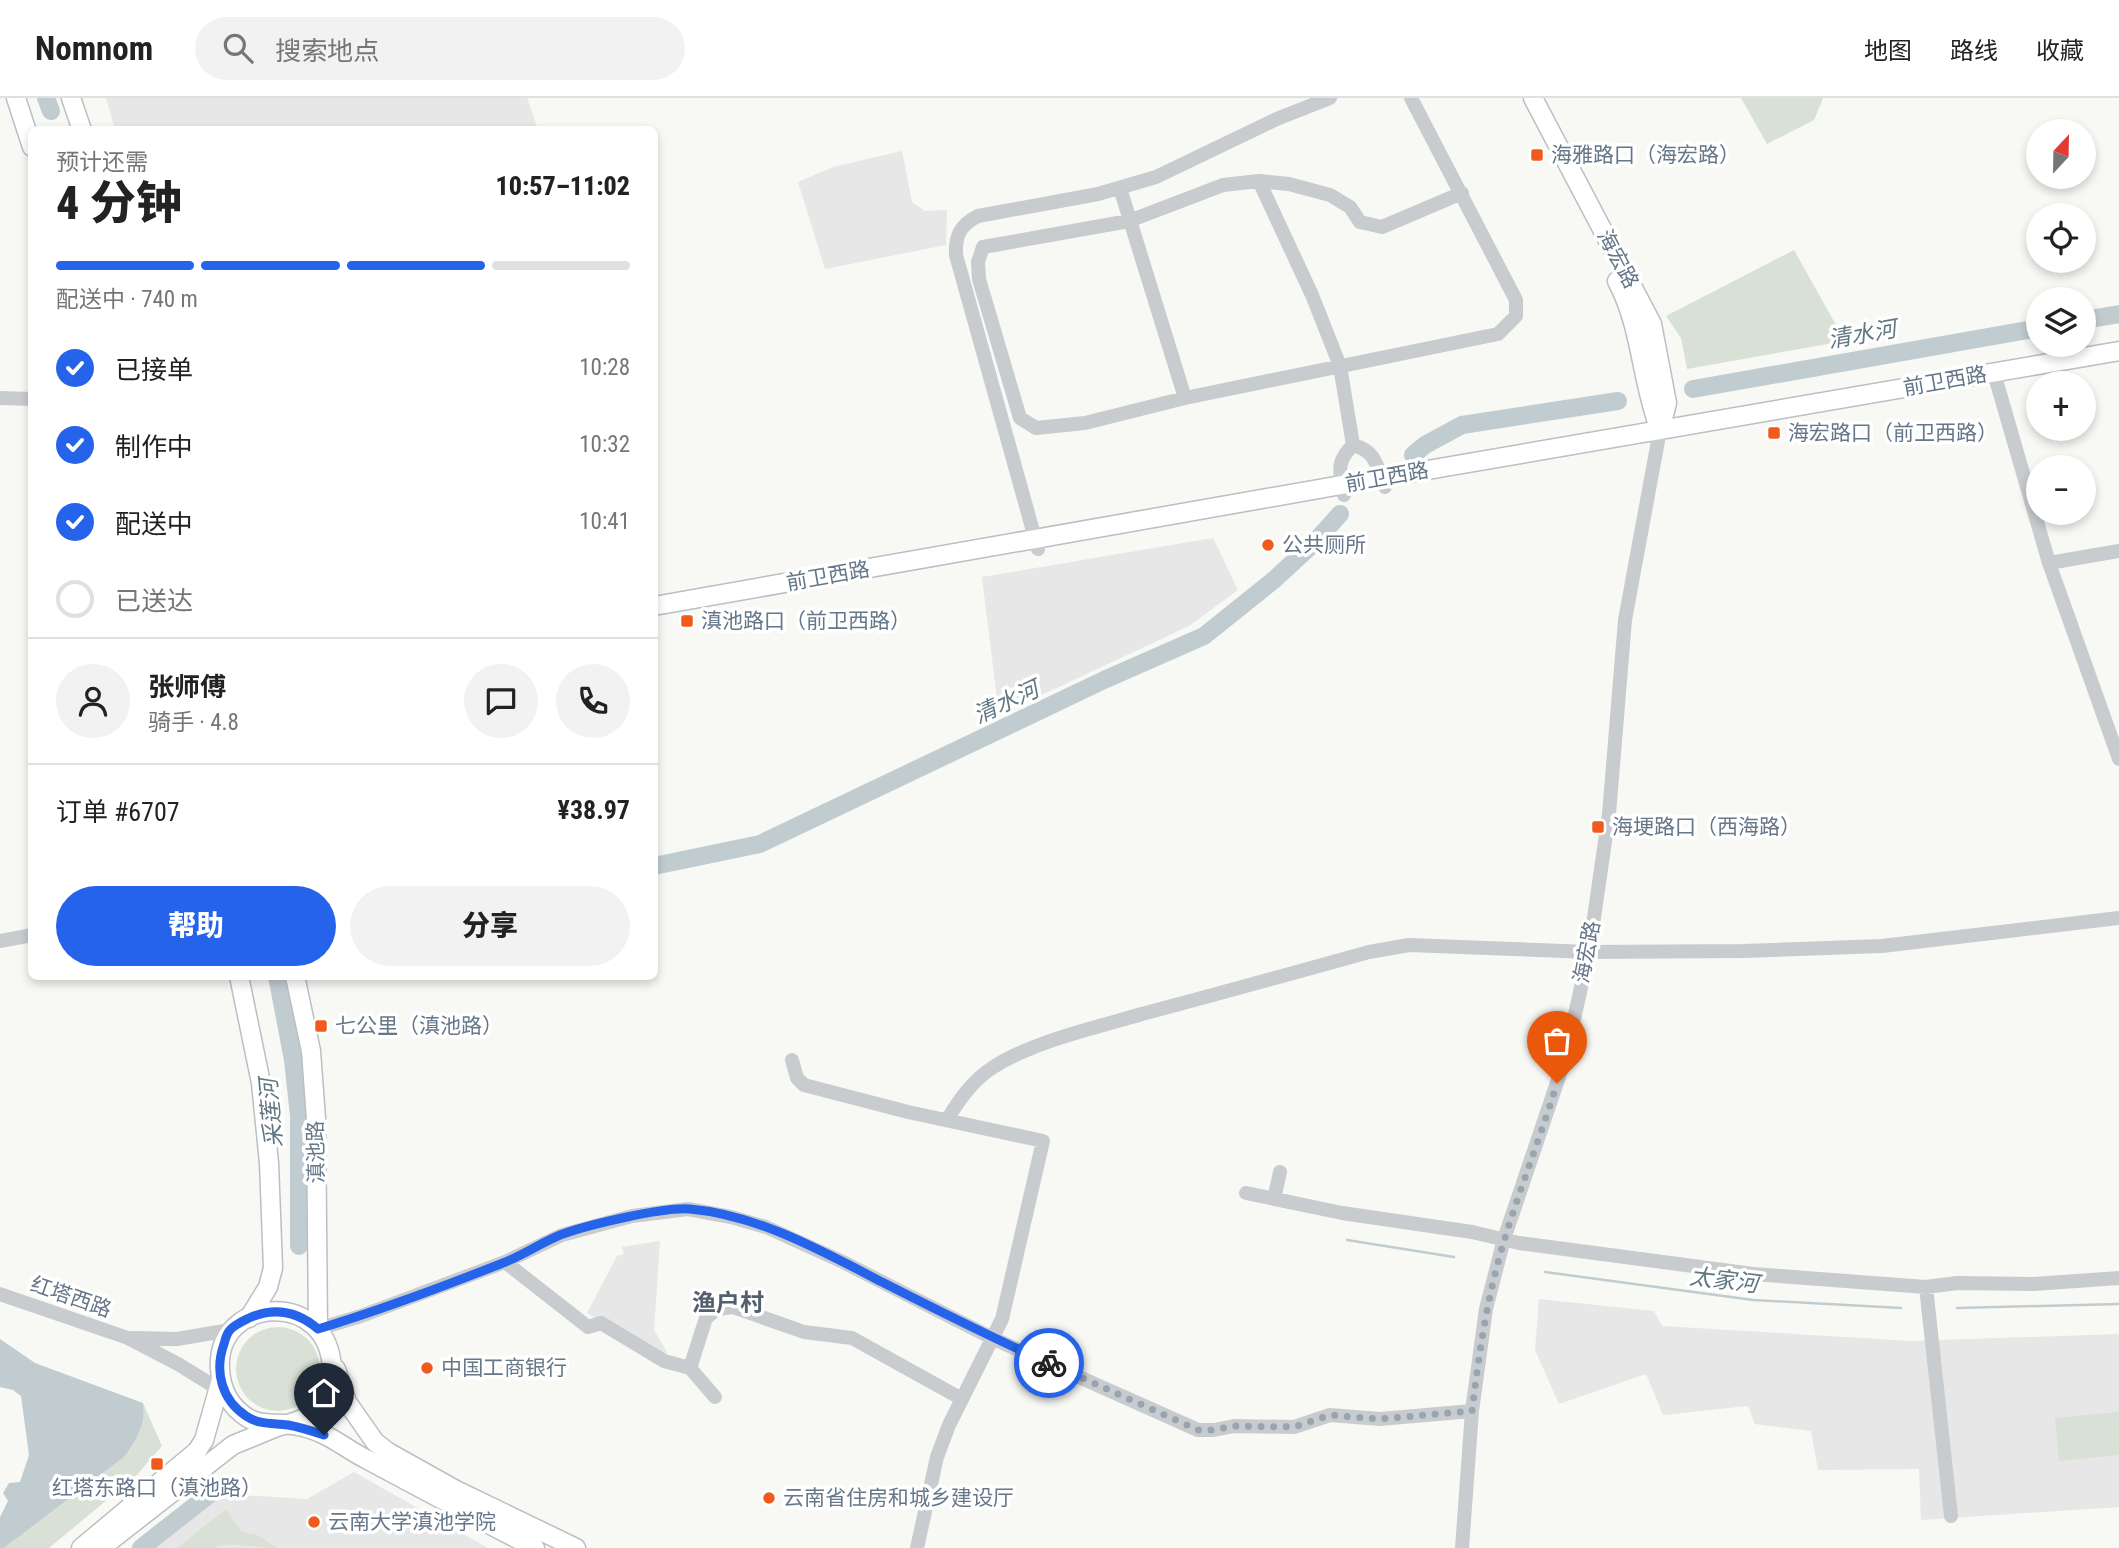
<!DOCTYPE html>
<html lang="zh">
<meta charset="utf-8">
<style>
body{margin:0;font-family:"Roboto Condensed","Noto Sans SC",sans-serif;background:#f2f2f2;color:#222;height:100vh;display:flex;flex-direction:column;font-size:26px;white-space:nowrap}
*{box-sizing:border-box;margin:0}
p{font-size:23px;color:#767676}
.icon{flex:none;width:38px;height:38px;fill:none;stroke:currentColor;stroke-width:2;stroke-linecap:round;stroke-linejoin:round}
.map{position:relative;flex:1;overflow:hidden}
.panel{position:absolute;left:28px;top:28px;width:630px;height:854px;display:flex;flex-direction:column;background:#fff;border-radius:10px;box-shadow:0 4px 10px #0003}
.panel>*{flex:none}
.needle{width:46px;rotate:22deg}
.buttons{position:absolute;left:2026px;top:21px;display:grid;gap:14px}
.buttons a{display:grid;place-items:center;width:70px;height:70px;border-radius:50%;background:#fff;box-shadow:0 4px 10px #0003;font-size:35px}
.pin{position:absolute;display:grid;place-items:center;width:60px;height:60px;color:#fff;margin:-72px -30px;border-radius:50% 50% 50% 0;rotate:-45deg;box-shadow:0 0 7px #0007}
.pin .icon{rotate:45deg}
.courier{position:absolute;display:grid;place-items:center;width:70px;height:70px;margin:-35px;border:5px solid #2563eb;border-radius:50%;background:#fff;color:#222;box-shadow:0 2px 9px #0007}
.head em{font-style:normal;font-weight:800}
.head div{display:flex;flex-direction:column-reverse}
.head{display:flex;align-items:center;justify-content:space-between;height:119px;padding:0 28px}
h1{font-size:46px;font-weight:800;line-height:52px}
.bar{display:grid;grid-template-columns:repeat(4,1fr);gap:10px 7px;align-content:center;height:84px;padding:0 28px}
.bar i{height:9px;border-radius:5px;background:#e0e0e0}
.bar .active{background:#2563eb}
.bar p{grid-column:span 4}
.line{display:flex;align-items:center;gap:18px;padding:0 28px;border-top:2px solid #e0e0e0}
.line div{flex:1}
.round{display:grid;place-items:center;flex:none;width:74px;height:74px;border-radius:37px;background:#f2f2f2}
ol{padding:0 28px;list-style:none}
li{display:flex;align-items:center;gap:21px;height:77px}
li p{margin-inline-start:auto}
li .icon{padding:7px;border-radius:50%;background:#2563eb;color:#fff;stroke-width:4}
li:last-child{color:#767676}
li i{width:38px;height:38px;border:4px solid #e0e0e0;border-radius:50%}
.cta{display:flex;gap:14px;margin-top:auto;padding:14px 28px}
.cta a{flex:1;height:80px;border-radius:42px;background:#2563eb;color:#fff;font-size:28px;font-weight:800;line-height:80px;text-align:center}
.cta a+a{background:#f2f2f2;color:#222}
header{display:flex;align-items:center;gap:42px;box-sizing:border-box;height:98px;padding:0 35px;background:#fff;border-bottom:2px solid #e0e0e0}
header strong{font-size:33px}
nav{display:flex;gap:38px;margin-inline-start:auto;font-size:24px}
.search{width:490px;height:63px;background:#f2f2f2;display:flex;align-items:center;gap:18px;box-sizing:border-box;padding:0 24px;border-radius:38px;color:#767676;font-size:26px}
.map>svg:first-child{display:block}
</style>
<header>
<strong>Nomnom</strong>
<div class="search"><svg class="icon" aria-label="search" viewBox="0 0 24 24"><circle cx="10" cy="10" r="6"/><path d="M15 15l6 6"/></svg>搜索地点</div>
<nav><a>地图</a><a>路线</a><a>收藏</a></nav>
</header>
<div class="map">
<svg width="2119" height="1450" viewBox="0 0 2119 1450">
<rect width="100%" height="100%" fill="#f8f8f5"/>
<!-- built -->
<path fill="#e6e7e6" d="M106 0H527L538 31H115Z
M902 53 912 104 925 113 947 112 946 147 825 171 798 84 833 69Z
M1213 440 1238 492 1189 528 999 617 982 479Z
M660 1143 654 1232 668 1256 655 1255 587 1215 617 1158 624 1156 622 1149Z
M1539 1201 1654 1213 1662 1228 1911 1243 2119 1236V1409L1921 1422 1919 1371 1818 1372 1811 1333 1755 1326 1748 1308 1663 1317 1646 1276 1559 1306 1535 1252Z
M354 1374 488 1450H154L223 1396 307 1401Z"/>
<!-- green -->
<path fill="#d9e1d6" d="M1741 0H1823L1814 22 1767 46Z
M1794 152 1845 243 1687 271 1681 240 1666 218Z
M236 1271a42 42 0 1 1 84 0a42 42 0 1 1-84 0Z
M143 1305 162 1348 136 1378 49 1450H4L124 1359 144 1313Z
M2119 1314V1357L2059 1363 2055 1320Z
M226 1411 242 1434 257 1437 277 1450C257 1450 236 1444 216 1448L217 1450H177Z"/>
<!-- water -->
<path fill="#c1ccd1" d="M0 1241 35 1265 143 1305C147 1325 135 1344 124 1359L4 1450H0V1419L8 1403 3 1395 9 1385 20 1384 29 1357 21 1298 13 1292 0 1289Z"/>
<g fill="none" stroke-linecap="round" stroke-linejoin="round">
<!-- stream -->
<path stroke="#c1ccd1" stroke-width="2.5" d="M1347 1142 1454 1159
M1545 1174 1753 1202 1901 1210
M1957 1210 2119 1206"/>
<!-- river -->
<path stroke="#c1ccd1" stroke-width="18" d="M46 0 51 13
M2084 222 2119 216
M1693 291 2039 230
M1413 357 1425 347 1462 327 1618 303
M654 768 760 746 1104 582 1204 538 1275 481 1314 445 1340 416
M277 878 293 962 299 1018V1148
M141 1450 215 1392"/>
<defs>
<path id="major" d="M16 0 32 49
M71 0 82 32
M1533 0 1652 226 1667 305 1660 332
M1617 183C1642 230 1641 284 1660 332
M654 508 1381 380 2119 253
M239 878 261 985 269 1065 273 1170 268 1189 249 1220
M295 878 311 953 316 1021 318 1231
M336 1271 347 1304 375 1344 388 1354 456 1392 576 1450
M81 1450 197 1353 204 1342 221 1282
M101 1450 233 1347C248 1341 262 1335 277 1329 287 1326 299 1324 307 1318 321 1309 332 1290 332 1274 332 1190 215 1197 220 1271 221 1291 230 1309 248 1320 259 1327 271 1325 284 1326 297 1327 313 1331 325 1337 339 1344 352 1354 366 1361 422 1391 478 1421 535 1450"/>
</defs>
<!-- major casing -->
<use href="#major" stroke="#bbbfc3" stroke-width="21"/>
<!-- minor -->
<path stroke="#c8cccf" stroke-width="14" d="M1411 0 1516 202V218L1498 236 1185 300 1085 325 1036 330 1020 320 979 181 978 164 983 149 1129 123 1223 87 1259 83 1289 86 1330 97 1350 109 1360 124 1382 129 1462 95
M1259 83 1312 197 1340 268 1353 347
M1120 90 1185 300
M1994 275 2049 465 2119 661
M0 300 32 301
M1344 397C1340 373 1335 365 1353 347 1376 353 1377 368 1385 389
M1038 451 956 157C955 138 960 127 978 118L1098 96 1156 79 1279 20 1330 0
M2049 465 2119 453
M0 843 32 837
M792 962 797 980 804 987 908 1014 1043 1043 1002 1221 949 1327 937 1359 917 1450
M947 1022C959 1002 972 983 992 970 1033 943 1095 930 1142 916 1218 896 1293 875 1369 854L1409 847 1589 854 1744 853 1882 848 2119 820
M1246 1095 1342 1115 1472 1134 1519 1145 1753 1176 1926 1189 1957 1185 2034 1186 2119 1180
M1274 1101 1280 1074
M505 1164 588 1229 601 1225 664 1263 690 1270 715 1299
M1926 1189 1951 1418
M0 1196 128 1240 178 1266 225 1295
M318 1231 361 1218 505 1164 562 1137 632 1118 688 1111 731 1119 766 1129 843 1164 994 1241 1198 1332H1214L1234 1328 1294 1329 1330 1317 1380 1321 1472 1313
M133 1240 177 1241 230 1232
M690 1270 706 1220 717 1211 733 1209 804 1234 852 1240 962 1301
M1462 1450 1472 1313 1486 1211 1504 1141 1565 961 1589 854 1609 716 1625 522 1660 332"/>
<!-- major -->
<use href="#major" stroke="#fff" stroke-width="18"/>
</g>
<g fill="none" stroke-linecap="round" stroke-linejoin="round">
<!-- done -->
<path stroke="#98a4af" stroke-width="7" stroke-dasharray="0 12.6" d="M1049 1265 1198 1332H1214L1234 1328 1294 1329 1330 1317 1380 1321 1472 1313C1479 1256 1487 1199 1504 1143 1520 1090 1541 1038 1557 985"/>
<!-- route -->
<path stroke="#2563eb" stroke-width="9" d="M324 1337C312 1333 300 1329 288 1327 273 1325 259 1327 246 1318 222 1302 214 1274 224 1246 225 1242 227 1235 230 1232 234 1227 243 1223 249 1220 274 1209 297 1213 318 1231 381 1212 442 1189 503 1165 523 1157 541 1145 560 1137 587 1127 662 1109 690 1111 758 1117 822 1153 882 1184 937 1212 992 1240 1049 1265"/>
</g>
<!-- markers -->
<g fill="#f05b1d" stroke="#fff" stroke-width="2.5">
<rect x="1530" y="50" width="14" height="14" rx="3.5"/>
<rect x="1767" y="328" width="14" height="14" rx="3.5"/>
<circle cx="1268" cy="447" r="7"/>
<rect x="680" y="516" width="14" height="14" rx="3.5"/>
<rect x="1591" y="722" width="14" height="14" rx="3.5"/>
<rect x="314" y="921" width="14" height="14" rx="3.5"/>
<circle cx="427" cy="1270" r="7"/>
<rect x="150" y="1359" width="14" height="14" rx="3.5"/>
<circle cx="769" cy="1400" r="7"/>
<circle cx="314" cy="1424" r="7"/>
</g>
<g text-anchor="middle" stroke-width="7" stroke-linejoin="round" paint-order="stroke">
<!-- poi labels -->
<g font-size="21" fill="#657789" stroke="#fff" text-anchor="start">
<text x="1551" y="64">海雅路口（海宏路）</text>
<text x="1788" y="342">海宏路口（前卫西路）</text>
<text x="1282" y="454">公共厕所</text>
<text x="701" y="530">滇池路口（前卫西路）</text>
<text x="1612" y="736">海埂路口（西海路）</text>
<text x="335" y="935">七公里（滇池路）</text>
<text x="441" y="1277">中国工商银行</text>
<text x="157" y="1397" text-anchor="middle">红塔东路口（滇池路）</text>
<text x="783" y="1407">云南省住房和城乡建设厅</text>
<text x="328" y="1431">云南大学滇池学院</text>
</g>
<!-- street labels -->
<g font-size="21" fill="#657789" stroke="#fff">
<text transform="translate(1618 161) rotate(62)" y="7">海宏路</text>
<text transform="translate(1945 283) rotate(-10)" y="7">前卫西路</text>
<text transform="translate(1387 379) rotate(-10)" y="7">前卫西路</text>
<text transform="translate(828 478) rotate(-10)" y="7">前卫西路</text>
<text transform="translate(1587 854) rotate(-79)" y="7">海宏路</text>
<text transform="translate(316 1054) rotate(-91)" y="7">滇池路</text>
<text transform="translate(71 1199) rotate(19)" y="7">红塔西路</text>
</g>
<!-- water labels -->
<g font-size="23" font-style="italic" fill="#617884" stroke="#fff">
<text transform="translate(1862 236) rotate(-10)" y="8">清水河</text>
<text transform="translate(1006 604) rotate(-25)" y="8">清水河</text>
<text transform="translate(271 1015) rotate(-95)" y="8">采莲河</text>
<text transform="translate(1724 1182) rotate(7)" y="8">太家河</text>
</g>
<!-- quarter labels -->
<g font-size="24" font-weight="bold" fill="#54606d" stroke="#fff">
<text x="728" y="1213">渔户村</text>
</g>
</g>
</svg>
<div class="buttons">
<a><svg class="needle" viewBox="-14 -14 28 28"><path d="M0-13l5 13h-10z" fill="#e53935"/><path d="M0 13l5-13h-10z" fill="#767676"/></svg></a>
<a><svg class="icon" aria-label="locate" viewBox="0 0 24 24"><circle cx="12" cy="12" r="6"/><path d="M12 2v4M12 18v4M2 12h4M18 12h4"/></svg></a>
<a><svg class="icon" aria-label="layers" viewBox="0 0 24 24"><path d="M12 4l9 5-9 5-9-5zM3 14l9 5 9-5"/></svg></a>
<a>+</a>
<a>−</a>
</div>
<div class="pin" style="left:1557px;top:985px;background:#ea580c"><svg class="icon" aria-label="bag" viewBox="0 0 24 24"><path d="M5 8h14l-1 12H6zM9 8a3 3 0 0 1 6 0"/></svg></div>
<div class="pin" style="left:324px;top:1337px;background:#1f2937"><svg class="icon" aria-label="home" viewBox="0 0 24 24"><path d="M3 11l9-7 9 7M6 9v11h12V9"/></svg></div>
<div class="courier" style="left:1049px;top:1265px"><svg class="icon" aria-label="bike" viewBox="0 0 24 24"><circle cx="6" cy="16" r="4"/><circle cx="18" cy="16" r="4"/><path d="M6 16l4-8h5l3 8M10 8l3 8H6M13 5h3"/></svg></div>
<section class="panel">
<div class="head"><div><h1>4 分钟</h1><p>预计还需</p></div><em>10:57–11:02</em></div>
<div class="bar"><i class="active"></i><i class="active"></i><i class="active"></i><i></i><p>配送中 · 740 m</p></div>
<ol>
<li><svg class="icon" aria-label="check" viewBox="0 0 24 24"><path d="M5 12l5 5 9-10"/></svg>已接单<p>10:28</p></li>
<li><svg class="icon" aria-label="check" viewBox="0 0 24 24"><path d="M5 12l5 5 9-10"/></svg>制作中<p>10:32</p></li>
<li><svg class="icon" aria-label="check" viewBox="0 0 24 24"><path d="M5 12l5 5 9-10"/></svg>配送中<p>10:41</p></li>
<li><i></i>已送达</li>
</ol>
<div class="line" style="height:126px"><a class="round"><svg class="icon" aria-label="person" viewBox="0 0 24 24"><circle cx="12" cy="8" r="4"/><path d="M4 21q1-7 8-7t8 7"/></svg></a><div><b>张师傅</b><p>骑手 · 4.8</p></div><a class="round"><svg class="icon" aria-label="chat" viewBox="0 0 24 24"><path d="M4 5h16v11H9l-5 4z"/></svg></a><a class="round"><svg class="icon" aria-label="phone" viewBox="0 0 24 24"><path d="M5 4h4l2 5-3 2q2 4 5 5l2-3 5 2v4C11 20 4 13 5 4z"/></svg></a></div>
<div class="line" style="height:91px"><div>订单 #6707</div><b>¥38.97</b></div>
<div class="cta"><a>帮助</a><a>分享</a></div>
</section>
</div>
